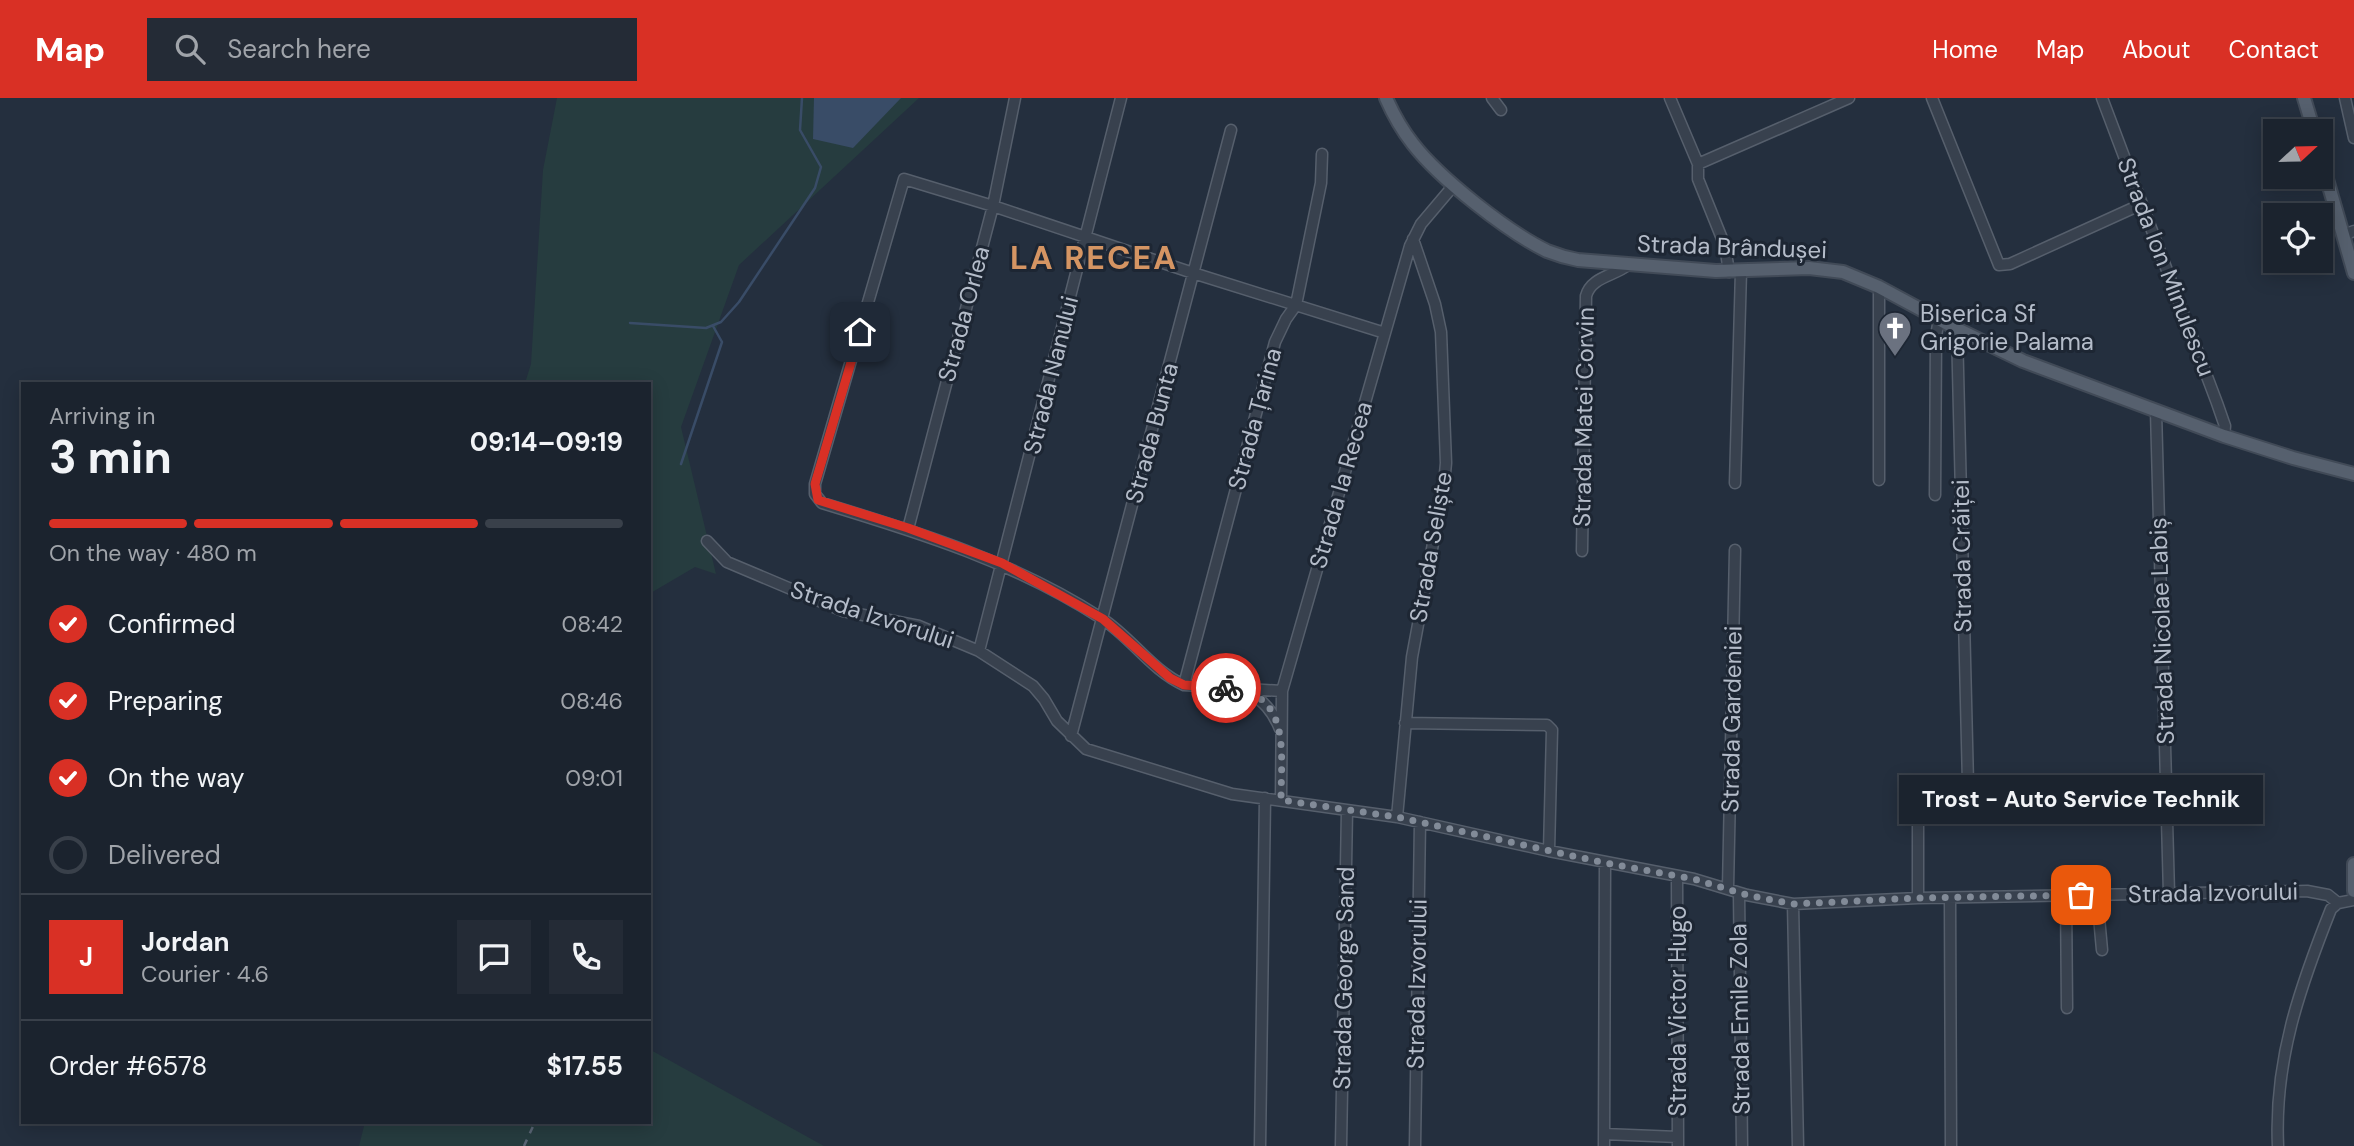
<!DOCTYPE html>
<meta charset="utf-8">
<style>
body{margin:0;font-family:"DM Sans",sans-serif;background:#242b36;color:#f1f3f6;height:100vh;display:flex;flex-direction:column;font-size:26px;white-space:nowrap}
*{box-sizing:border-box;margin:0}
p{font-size:23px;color:#a0a4aa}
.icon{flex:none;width:38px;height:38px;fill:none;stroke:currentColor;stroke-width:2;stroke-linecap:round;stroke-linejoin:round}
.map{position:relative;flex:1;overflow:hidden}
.sheet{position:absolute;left:21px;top:284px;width:630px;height:742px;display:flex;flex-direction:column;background:#1b232e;border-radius:0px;box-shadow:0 4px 18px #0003,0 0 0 2px #39404a}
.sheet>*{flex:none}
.needle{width:46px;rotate:68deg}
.fabs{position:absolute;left:2263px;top:21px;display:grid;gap:14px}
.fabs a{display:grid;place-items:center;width:70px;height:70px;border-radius:0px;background:#1b232e;box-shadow:0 4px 18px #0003,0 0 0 2px #39404a;font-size:35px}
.pin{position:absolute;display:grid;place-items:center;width:60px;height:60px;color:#fff;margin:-30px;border-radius:14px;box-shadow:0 4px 10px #0006}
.courier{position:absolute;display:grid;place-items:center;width:70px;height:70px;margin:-35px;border:5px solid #d93025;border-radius:50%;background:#fff;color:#222;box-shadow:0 2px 9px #0007}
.bubble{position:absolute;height:49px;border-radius:0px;background:#1b232e;box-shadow:0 4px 18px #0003,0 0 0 2px #39404a;font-size:23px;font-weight:700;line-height:49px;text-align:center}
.overview em{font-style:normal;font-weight:700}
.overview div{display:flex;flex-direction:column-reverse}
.overview{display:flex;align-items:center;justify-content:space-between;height:119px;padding:0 28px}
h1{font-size:46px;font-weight:700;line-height:52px}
.bar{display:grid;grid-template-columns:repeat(4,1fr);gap:10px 7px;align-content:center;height:84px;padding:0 28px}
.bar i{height:9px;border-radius:5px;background:#39404a}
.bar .selected{background:#d93025}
.bar p{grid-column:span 4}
.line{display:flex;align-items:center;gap:18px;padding:0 28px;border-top:2px solid #39404a}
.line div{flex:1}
.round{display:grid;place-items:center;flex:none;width:74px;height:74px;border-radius:0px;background:#242b36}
ol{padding:0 28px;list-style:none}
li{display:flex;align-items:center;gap:21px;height:77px}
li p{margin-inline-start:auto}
li .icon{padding:7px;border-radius:50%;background:#d93025;color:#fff;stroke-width:4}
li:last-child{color:#a0a4aa}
li i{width:38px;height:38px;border:4px solid #39404a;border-radius:50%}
header{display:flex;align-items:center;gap:42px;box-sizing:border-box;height:98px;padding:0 35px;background:#d93025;color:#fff}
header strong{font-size:33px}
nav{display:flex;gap:38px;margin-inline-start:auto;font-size:24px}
.search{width:490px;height:63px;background:#242b36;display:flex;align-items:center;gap:18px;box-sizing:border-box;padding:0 24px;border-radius:0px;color:#a0a4aa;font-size:26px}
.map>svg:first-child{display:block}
</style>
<header>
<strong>Map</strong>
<div class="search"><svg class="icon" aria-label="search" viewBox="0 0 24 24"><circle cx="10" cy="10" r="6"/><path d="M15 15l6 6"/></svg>Search here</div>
<nav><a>Home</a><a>Map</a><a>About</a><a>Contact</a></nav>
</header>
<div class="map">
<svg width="2354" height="1048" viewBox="0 0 2354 1048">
<rect width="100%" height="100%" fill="#242f3e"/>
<!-- green -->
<path fill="#263c3f" d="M557 0H919L739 167 681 329 716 476 695 469 649 496V285H525L531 266 543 72Z
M649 951 824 1048H359L365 1024H649Z"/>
<!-- water -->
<path fill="#394c67" d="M814 0H901L853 50 813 41Z"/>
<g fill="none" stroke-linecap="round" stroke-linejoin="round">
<!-- stream -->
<path stroke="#394c67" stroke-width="2.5" d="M630 225 706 230 721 224 739 204 815 90 821 69 800 32 802 0
M681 366 722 244 713 228"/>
<defs>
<path id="minor" d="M1492 0 1501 12
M1670 0 1698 66V81L1725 148 1729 174
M1932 0 1999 167 2010 166 2142 106
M2102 0 2217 305 2225 328 2224 338
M2345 0 2354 40
M1698 66 1849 0
M2343 137 2354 133
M1957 231 1968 686
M2156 313 2169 796
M1879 382V189
M1735 385 1741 173
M1935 397 1936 238 1939 221
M908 431 993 108 1015 0
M707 443 727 464 843 513 919 528 979 553 1033 588 1044 601 1057 623 1086 651 1232 696 1397 719 1549 753 1694 781 1747 797 1793 806 1918 800 2307 793 2328 797 2338 805
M1582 453 1586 198C1591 179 1614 178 1628 167
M979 553 1121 0
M1184 587 1275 244 1286 221 1296 207 1321 85 1322 56
M1248 593C1263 603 1273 613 1280 631
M1282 593 1184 587C1151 572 1131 539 1101 520 1014 464 921 435 822 405L815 396V386L904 81 993 108 1193 175 1385 235
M1405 625 1547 627 1552 632 1549 753
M1071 638 1231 32
M1281 702 1282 593 1410 148 1421 126 1454 87
M1397 719 1412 559 1444 386 1446 365 1441 234 1435 206 1413 141
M1677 778 1678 1048
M1728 790 1735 452
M1739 795 1742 1048
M2097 797 2102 852
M2066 798 2067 910
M1918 800V712
M1950 800 1951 1048
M1793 806 1798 1048
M1604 1036 1678 1039
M1260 1048 1265 700
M1341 1048 1347 712
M1415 1048 1420 724
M1604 1048 1605 765
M2278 1048C2274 962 2300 889 2331 811L2338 805 2354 802"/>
<path id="major" d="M1386 0C1393 16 1402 32 1413 46 1440 81 1508 134 1547 153 1557 157 1567 160 1578 162L1716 173 1809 170 1843 174 1879 189 1957 231 2023 263 2224 338 2293 360 2354 376
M2304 0 2314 33
M2320 57 2354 175
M2354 766V793"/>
</defs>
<!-- minor casing -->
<use href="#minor" stroke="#565f6c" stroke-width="13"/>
<!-- major casing -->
<use href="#major" stroke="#414a57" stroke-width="16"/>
<!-- minor -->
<use href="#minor" stroke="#38414e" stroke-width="10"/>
<!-- major -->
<use href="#major" stroke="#56606e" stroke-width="12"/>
<!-- rail -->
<path stroke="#5a6575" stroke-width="2.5" stroke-dasharray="7 7" stroke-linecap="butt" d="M524 1048 535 1024"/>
</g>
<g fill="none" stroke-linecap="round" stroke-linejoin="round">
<!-- done -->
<path stroke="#828b98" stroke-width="7" stroke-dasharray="0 12.6" d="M1226 590C1292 594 1281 654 1281 702L1397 719 1605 765 1694 781 1747 797 1793 806 1918 800 2081 797"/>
<!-- route -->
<path stroke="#d93025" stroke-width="9" d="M860 234 815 386 818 402 908 430 1002 465 1103 521 1170 580 1184 587 1226 590"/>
</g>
<!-- icons -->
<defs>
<symbol id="church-pin" viewBox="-11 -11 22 30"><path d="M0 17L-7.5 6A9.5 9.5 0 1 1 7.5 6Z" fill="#6b7280" stroke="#1d2633"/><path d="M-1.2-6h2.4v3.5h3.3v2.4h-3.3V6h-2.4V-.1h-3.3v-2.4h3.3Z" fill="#fff"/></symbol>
</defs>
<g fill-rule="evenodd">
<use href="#church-pin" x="1876" y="211" width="38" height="52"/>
</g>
<g text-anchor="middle" stroke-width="6" stroke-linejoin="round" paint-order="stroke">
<!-- street labels -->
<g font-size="24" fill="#b4bcc9" stroke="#1d2633">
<text transform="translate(1732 149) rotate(2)" y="8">Strada Brândușei</text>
<text transform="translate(2166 169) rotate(69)" y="8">Strada Ion Minulescu</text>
<text transform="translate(964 216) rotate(-75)" y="8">Strada Orlea</text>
<text transform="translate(1051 277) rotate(-76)" y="8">Strada Nanului</text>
<text transform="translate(1584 319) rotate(-89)" y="8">Strada Matei Corvin</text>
<text transform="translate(1255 321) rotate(-75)" y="8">Strada Țarina</text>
<text transform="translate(1152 335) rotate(-75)" y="8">Strada Bunta</text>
<text transform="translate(1341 387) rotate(-74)" y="8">Strada la Recea</text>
<text transform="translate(1431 449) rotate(-80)" y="8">Strada Seliște</text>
<text transform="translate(1962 458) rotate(-91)" y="8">Strada Crăiței</text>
<text transform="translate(872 517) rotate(18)" y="8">Strada Izvorului</text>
<text transform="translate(2162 533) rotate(-92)" y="8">Strada Nicolae Labiș</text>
<text transform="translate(1732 621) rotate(-89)" y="8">Strada Gardeniei</text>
<text transform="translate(2213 795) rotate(-1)" y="8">Strada Izvorului</text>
<text transform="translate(1344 880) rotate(-89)" y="8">Strada George Sand</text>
<text transform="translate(1417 886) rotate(-89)" y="8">Strada Izvorului</text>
<text transform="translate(1678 913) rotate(-90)" y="8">Strada Victor Hugo</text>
<text transform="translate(1740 921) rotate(-91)" y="8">Strada Emile Zola</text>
</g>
<!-- poi labels -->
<g font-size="24" fill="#b4bcc9" stroke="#1d2633" text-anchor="start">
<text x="1920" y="224">Biserica Sf<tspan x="1920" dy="28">Grigorie Palama</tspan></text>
</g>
<!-- district labels -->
<g font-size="32" font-weight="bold" letter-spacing="2" fill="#d59563" stroke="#1d2633">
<text x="1094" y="171">LA RECEA</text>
</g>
</g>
</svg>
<div class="fabs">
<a><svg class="needle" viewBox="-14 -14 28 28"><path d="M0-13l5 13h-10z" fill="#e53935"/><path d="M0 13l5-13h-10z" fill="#a0a4aa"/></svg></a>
<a><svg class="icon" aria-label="locate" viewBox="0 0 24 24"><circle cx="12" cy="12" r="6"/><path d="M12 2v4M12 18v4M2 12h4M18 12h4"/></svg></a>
</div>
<div class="pin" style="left:2081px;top:797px;background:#ea580c"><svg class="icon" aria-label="bag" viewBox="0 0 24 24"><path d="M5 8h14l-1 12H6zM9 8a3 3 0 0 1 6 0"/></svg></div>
<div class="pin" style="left:860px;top:234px;background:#1f2937"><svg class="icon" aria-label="home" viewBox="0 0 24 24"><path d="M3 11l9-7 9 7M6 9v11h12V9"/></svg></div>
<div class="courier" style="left:1226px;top:590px"><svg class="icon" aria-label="bike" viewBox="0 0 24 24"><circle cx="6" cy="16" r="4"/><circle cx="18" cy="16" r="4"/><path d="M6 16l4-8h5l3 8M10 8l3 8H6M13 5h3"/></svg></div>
<div class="bubble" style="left:1899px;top:677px;width:364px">Trost - Auto Service Technik</div>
<section class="sheet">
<div class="overview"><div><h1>3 min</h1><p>Arriving in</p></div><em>09:14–09:19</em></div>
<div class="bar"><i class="selected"></i><i class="selected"></i><i class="selected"></i><i></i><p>On the way · 480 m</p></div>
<ol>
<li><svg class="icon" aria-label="check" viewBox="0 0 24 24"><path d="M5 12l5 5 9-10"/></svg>Confirmed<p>08:42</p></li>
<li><svg class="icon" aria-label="check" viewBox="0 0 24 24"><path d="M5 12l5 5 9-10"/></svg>Preparing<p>08:46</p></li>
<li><svg class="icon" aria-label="check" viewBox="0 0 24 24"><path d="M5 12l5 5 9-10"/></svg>On the way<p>09:01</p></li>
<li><i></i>Delivered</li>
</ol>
<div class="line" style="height:126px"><b class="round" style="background:#d93025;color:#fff">J</b><div><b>Jordan</b><p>Courier · 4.6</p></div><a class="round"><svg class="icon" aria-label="chat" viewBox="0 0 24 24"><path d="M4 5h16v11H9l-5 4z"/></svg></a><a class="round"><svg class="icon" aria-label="phone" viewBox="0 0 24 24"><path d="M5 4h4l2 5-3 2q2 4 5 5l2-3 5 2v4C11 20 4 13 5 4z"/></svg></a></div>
<div class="line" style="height:91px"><div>Order #6578</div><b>$17.55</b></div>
</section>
</div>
